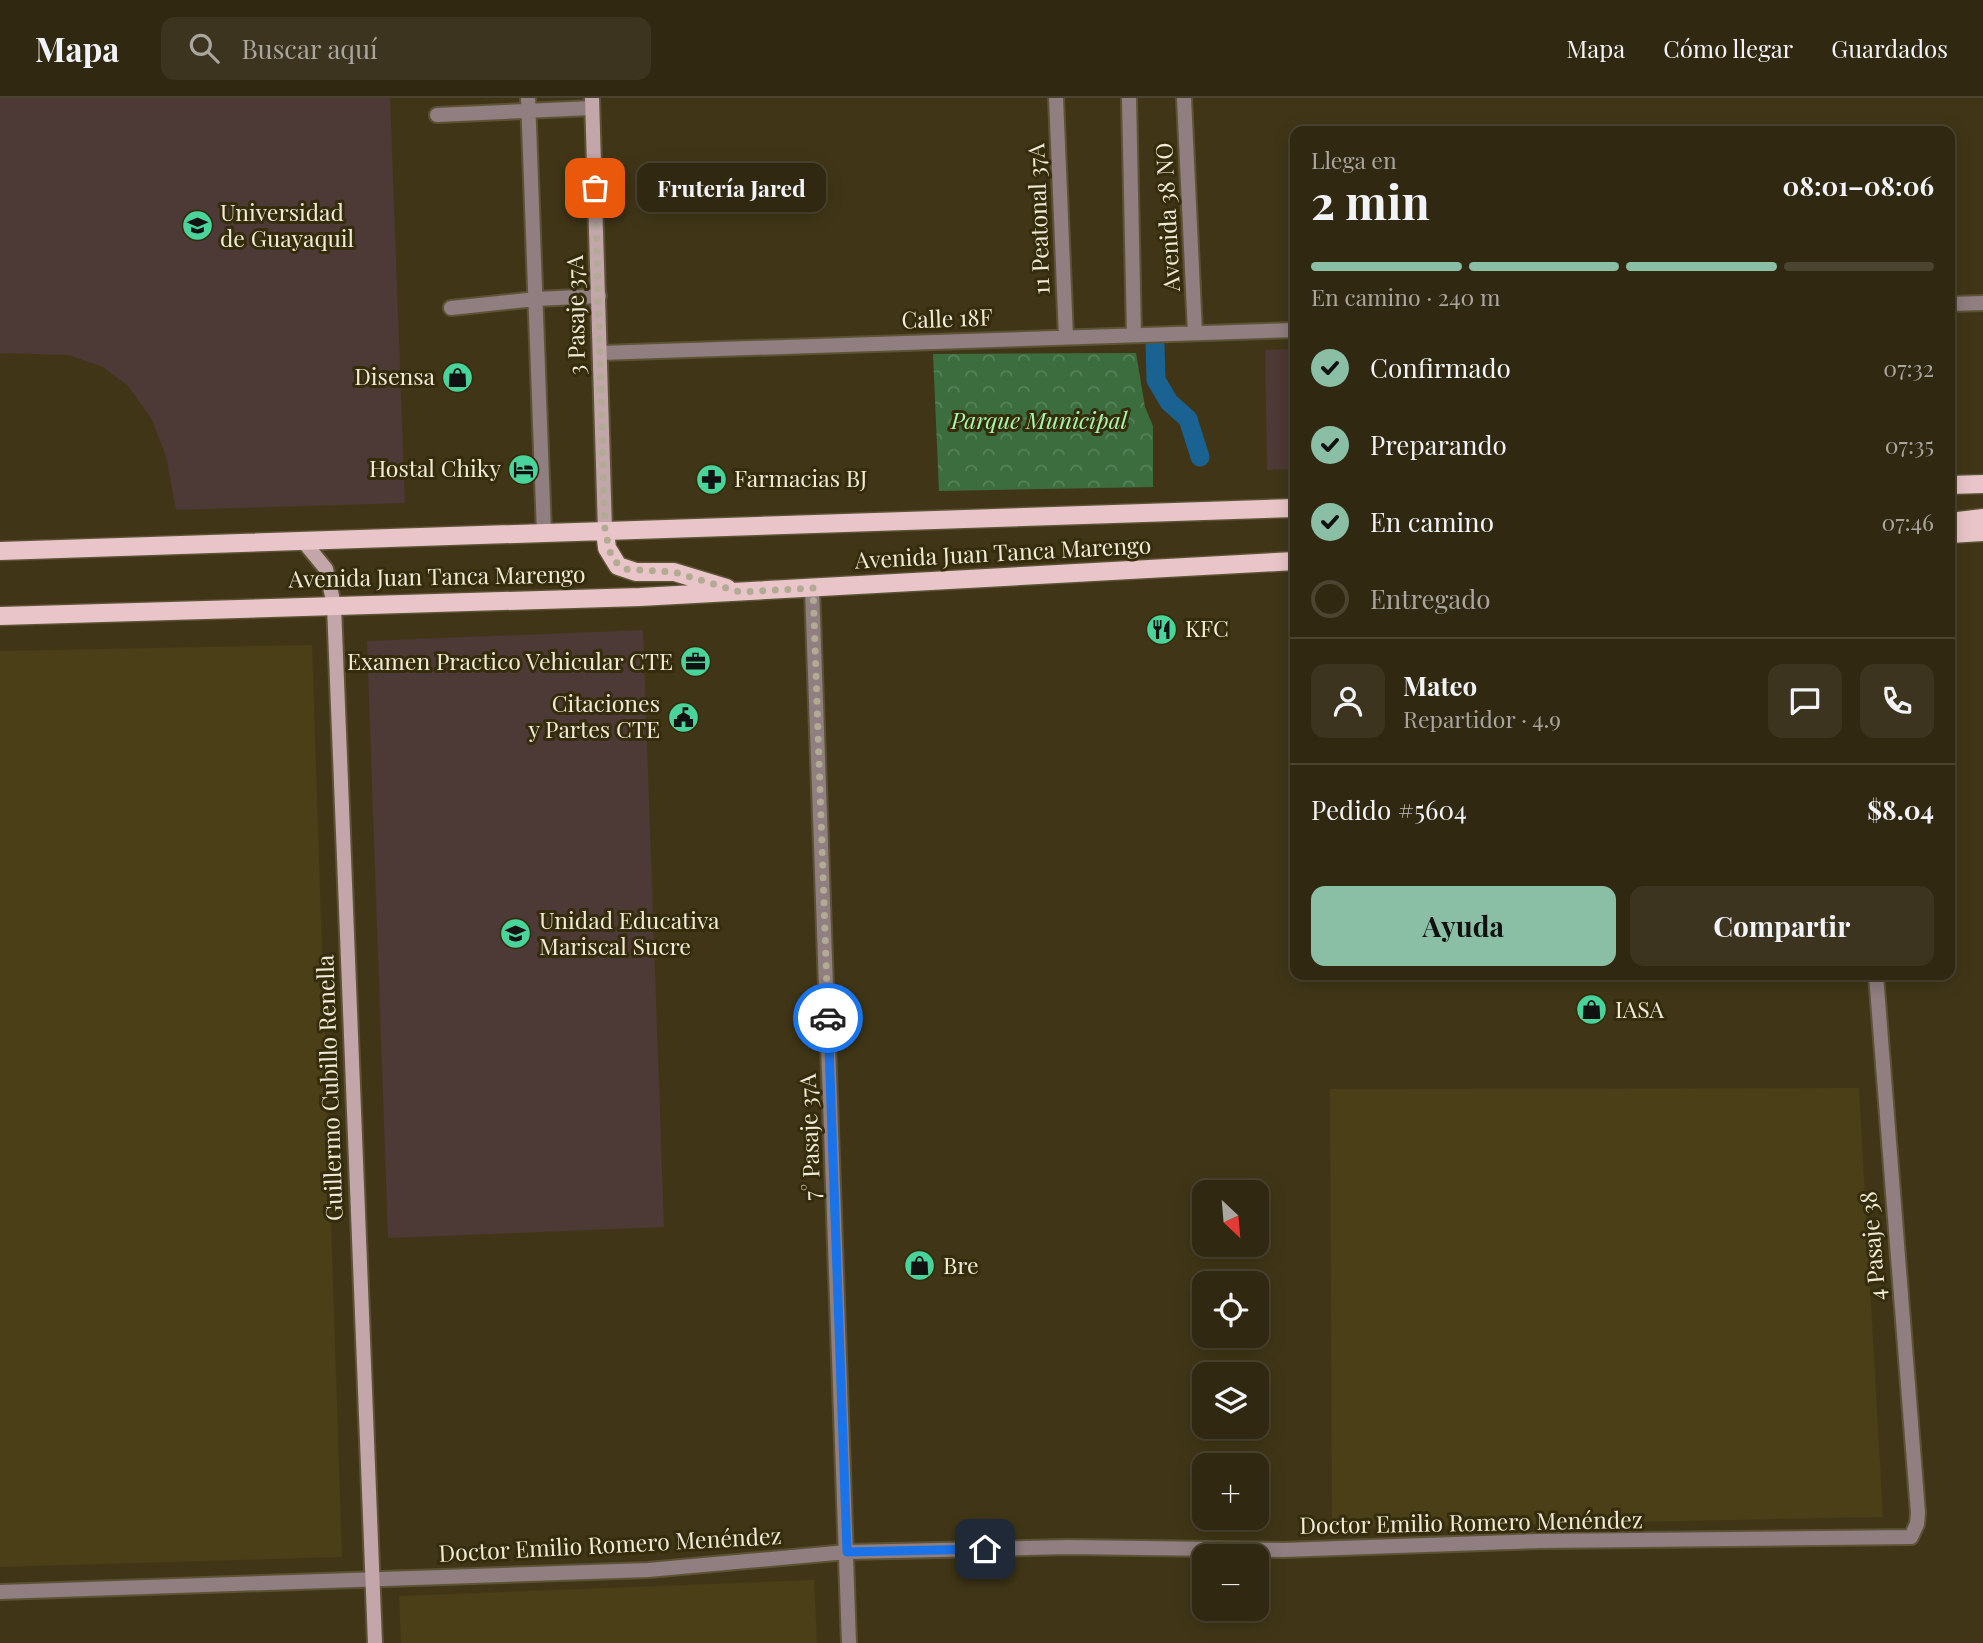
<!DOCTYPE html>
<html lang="es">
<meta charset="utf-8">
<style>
body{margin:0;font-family:"Playfair Display",serif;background:#3c341f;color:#f1f3f6;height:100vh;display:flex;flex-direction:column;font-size:26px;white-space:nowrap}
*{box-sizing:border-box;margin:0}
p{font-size:23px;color:#a8a69f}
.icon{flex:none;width:38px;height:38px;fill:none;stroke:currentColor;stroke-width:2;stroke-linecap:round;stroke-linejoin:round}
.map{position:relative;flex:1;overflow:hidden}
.sheet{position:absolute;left:1290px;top:28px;width:665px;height:854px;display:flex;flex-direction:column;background:#302811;border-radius:14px;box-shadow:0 4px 18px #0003,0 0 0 2px #4b4431}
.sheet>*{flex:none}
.needle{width:46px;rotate:154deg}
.tools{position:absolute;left:1192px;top:1082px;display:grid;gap:14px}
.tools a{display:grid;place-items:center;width:77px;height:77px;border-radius:14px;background:#302811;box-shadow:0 4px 18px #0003,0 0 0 2px #4b4431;font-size:35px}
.pin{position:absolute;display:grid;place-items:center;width:60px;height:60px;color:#fff;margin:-30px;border-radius:14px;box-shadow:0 4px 10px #0006}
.courier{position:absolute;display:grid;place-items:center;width:70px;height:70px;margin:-35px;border:5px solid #1a73e8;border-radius:50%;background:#fff;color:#222;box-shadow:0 2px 9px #0007}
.bubble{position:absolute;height:49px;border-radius:14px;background:#302811;box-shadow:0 4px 18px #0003,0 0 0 2px #4b4431;font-size:23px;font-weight:700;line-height:49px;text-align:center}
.summary em{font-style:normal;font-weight:700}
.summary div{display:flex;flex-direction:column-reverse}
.summary{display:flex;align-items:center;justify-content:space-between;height:119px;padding:0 21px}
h1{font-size:46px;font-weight:700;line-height:52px}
.bar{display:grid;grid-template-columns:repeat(4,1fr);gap:10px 7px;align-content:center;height:84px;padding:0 21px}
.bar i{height:9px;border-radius:5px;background:#4b4431}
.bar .selected{background:#8abfa5}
.bar p{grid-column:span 4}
.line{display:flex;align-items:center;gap:18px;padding:0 21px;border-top:2px solid #4b4431}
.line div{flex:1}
.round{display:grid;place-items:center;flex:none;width:74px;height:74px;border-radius:14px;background:#3c341f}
ol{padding:0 21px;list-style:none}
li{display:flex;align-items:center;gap:21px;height:77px}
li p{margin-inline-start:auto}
li .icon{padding:7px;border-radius:50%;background:#8abfa5;color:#111;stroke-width:4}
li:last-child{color:#a8a69f}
li i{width:38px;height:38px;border:4px solid #4b4431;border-radius:50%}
.cta{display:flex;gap:14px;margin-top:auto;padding:14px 21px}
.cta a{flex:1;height:80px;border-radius:14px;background:#8abfa5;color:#111;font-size:28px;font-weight:700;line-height:80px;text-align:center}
.cta a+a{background:#3c341f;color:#f1f3f6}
header{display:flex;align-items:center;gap:42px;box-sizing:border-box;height:98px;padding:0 35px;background:#302811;border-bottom:2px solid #4b4431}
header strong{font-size:33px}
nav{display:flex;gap:38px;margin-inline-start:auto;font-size:24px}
.search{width:490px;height:63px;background:#3c341f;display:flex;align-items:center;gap:18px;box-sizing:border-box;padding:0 24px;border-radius:14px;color:#a8a69f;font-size:26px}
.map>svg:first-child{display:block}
</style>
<header>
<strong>Mapa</strong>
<div class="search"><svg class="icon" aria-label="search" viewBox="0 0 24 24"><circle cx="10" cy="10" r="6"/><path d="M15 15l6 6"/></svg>Buscar aquí</div>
<nav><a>Mapa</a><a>Cómo llegar</a><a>Guardados</a></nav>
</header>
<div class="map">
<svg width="1983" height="1545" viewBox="0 0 1983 1545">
<defs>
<pattern id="park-crowns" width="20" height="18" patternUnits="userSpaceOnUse" patternTransform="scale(1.75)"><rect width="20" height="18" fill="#3b6d3f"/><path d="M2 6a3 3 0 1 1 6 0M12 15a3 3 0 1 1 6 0" fill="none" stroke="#58825a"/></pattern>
</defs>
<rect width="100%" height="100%" fill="#403617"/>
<!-- built -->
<path fill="#4b3f17" d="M312 547 342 1459 0 1469V553Z
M1859 990 1883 1419 1332 1430 1330 991Z
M814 1482 817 1545H401L399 1498Z"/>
<!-- education -->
<path fill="#4d3936" d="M0 0H390L405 405 176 412 166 358 151 320 128 288 103 269 69 257 0 255Z
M1295 251V371L1267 372 1265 252Z
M643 532 664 1129 388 1140 367 543Z"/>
<!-- park -->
<path fill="url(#park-crowns)" d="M1136 255 1145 309 1153 328V389L939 393 933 256Z"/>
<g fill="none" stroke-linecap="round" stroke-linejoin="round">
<!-- canal -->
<path stroke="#196291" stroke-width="19" d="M1155 247 1156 282 1169 304 1188 321 1200 359"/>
<defs>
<path id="street" d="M528 0 544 435
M1056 0 1066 239
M1129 0 1134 237
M1184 0 1195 235
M437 17 592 10
M1950 206 1983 205
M451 210 536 201 599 198
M600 255 1295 232
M812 490 849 1545
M0 1494 648 1472 847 1454 1068 1449 1283 1452 1541 1443 1911 1439 1917 1426 1918 1415 1876 877"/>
<path id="secondary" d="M592 0 605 433
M303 443 326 471 334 507 375 1545"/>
<path id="primary" d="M1950 387 1983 386
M1950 424 1983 420
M605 433 607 450 618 468 636 474H674L727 490
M1950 436 1983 434
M0 453 1295 410
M0 518 640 499 1295 463"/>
</defs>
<!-- street casing -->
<use href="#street" stroke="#5c5336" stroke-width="18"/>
<!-- secondary casing -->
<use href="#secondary" stroke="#5c5336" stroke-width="18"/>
<!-- primary casing -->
<use href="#primary" stroke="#5c5336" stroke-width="21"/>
<!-- street -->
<use href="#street" stroke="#907e80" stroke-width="14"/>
<!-- secondary -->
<use href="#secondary" stroke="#c2a6a9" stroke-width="14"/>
<!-- primary -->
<use href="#primary" stroke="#e9c5c9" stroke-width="18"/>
</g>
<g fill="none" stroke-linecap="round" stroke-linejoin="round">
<!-- done -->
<path stroke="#b2ab94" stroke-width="7" stroke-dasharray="0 12.6" d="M595 90 605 433 612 461 625 471 674 474 740 494 813 490 828 920"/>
<!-- route -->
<path stroke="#1a73e8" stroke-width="9" d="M828 920 847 1454 985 1451"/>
</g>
<!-- icons -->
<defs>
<symbol id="university-disc" viewBox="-11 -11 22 22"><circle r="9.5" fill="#49d49c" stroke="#352c0c"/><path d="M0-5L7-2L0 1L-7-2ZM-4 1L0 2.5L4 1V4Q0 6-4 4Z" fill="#111"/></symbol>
<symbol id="shop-disc" viewBox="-11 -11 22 22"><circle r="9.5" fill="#49d49c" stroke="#352c0c"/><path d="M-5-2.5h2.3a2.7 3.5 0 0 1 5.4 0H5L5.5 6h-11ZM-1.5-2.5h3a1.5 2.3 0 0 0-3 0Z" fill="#111"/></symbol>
<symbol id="hotel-disc" viewBox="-11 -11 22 22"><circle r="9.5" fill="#49d49c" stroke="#352c0c"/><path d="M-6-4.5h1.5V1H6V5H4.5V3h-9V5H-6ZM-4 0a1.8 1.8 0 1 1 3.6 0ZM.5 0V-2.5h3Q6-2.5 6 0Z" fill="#111"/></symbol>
<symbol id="pharmacy-disc" viewBox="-11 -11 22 22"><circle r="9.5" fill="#49d49c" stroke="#352c0c"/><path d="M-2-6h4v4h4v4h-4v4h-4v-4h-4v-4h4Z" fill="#111"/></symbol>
<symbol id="restaurant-disc" viewBox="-11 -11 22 22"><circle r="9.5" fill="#49d49c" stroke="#352c0c"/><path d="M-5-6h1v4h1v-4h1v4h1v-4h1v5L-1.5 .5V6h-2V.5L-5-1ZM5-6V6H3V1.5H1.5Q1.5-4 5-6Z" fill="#111"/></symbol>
<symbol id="office-disc" viewBox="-11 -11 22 22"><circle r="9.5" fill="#49d49c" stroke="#352c0c"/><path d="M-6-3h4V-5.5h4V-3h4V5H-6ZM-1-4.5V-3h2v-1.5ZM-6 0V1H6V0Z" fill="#111"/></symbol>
<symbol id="civic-disc" viewBox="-11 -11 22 22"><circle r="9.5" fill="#49d49c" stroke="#352c0c"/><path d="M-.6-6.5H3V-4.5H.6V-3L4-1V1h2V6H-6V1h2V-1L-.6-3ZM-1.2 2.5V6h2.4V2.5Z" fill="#111"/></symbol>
<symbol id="school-disc" viewBox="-11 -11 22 22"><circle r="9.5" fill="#49d49c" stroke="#352c0c"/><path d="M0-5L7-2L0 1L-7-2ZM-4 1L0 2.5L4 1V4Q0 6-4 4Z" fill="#111"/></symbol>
</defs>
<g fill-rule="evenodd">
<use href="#university-disc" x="180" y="110" width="35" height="35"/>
<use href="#shop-disc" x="440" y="262" width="35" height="35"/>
<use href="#hotel-disc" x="506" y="354" width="35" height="35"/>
<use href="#pharmacy-disc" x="694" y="364" width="35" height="35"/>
<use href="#restaurant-disc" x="1144" y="514" width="35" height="35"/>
<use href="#office-disc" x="678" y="546" width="35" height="35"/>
<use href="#civic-disc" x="666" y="602" width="35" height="35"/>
<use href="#school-disc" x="498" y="818" width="35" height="35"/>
<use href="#shop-disc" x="1574" y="894" width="35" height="35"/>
<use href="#shop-disc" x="902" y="1150" width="35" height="35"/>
</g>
<g text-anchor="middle" stroke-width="6" stroke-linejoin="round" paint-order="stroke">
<!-- poi labels -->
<g font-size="23" fill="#f0ead8" stroke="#352c0c" text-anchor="start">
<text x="220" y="123">Universidad<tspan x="220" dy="26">de Guayaquil</tspan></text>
<text x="435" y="287" text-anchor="end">Disensa</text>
<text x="501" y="379" text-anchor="end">Hostal Chiky</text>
<text x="734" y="389">Farmacias BJ</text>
<text x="1185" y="539">KFC</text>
<text x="673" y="572" text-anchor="end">Examen Practico Vehicular CTE</text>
<text x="660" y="614" text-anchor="end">Citaciones<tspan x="660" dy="26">y Partes CTE</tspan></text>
<text x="539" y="831">Unidad Educativa<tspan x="539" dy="26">Mariscal Sucre</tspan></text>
<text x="1615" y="920">IASA</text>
<text x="943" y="1176">Bre</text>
</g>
<!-- street labels -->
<g font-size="23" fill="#f0ead8" stroke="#352c0c">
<text transform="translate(1168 119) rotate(-93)" y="8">Avenida 38 NO</text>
<text transform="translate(1039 121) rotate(-92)" y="8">11 Peatonal 37A</text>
<text transform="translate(576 217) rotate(-91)" y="8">3 Pasaje 37A</text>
<text transform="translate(947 221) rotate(-2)" y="8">Calle 18F</text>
<text transform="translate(1003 455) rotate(-3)" y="8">Avenida Juan Tanca Marengo</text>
<text transform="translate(437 479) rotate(-1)" y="8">Avenida Juan Tanca Marengo</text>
<text transform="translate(330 990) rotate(-92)" y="8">Guillermo Cubillo Renella</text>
<text transform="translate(810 1039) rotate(-92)" y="8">7° Pasaje 37A</text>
<text transform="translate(1873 1148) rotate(-95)" y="8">4 Pasaje 38</text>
<text transform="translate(1471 1425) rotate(-1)" y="8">Doctor Emilio Romero Menéndez</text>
<text transform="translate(610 1447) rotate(-3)" y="8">Doctor Emilio Romero Menéndez</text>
</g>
<!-- park labels -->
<g font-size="23" font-style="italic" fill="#a6f8aa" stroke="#352c0c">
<text x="1039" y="331">Parque Municipal</text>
</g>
</g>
</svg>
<div class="tools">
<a><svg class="needle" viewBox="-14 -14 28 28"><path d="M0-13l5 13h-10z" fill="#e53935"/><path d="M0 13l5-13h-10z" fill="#a8a69f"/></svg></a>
<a><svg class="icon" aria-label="locate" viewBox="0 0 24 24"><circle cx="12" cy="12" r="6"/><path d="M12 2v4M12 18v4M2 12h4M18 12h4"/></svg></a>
<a><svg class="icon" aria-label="layers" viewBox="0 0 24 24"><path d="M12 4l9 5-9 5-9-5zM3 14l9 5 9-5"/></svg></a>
<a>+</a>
<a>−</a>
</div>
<div class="pin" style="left:595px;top:90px;background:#ea580c"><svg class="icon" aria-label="bag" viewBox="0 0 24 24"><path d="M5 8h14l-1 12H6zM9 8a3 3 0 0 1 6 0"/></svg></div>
<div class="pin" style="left:985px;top:1451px;background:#1f2937"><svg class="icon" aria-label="home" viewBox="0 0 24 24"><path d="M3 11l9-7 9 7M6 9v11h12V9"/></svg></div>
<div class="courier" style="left:828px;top:920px"><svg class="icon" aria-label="car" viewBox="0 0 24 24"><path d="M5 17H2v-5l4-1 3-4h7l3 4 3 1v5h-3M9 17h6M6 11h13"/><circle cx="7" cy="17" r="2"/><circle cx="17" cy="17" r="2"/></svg></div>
<div class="bubble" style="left:637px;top:65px;width:189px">Frutería Jared</div>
<section class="sheet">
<div class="summary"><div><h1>2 min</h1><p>Llega en</p></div><em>08:01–08:06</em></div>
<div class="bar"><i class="selected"></i><i class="selected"></i><i class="selected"></i><i></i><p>En camino · 240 m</p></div>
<ol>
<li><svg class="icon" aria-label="check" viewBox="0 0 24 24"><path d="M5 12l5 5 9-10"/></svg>Confirmado<p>07:32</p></li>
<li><svg class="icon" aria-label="check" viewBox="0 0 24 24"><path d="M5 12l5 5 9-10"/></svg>Preparando<p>07:35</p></li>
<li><svg class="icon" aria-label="check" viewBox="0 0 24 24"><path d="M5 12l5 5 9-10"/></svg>En camino<p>07:46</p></li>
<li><i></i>Entregado</li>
</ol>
<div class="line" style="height:126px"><a class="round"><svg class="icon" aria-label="person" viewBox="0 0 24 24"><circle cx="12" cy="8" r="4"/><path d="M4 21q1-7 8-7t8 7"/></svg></a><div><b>Mateo</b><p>Repartidor · 4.9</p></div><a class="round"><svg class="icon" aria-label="chat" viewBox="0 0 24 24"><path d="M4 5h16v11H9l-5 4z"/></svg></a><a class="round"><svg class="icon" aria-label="phone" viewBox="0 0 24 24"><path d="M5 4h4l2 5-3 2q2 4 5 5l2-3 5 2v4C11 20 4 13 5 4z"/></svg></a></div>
<div class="line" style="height:91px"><div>Pedido #5604</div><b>$8.04</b></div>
<div class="cta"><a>Ayuda</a><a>Compartir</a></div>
</section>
</div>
